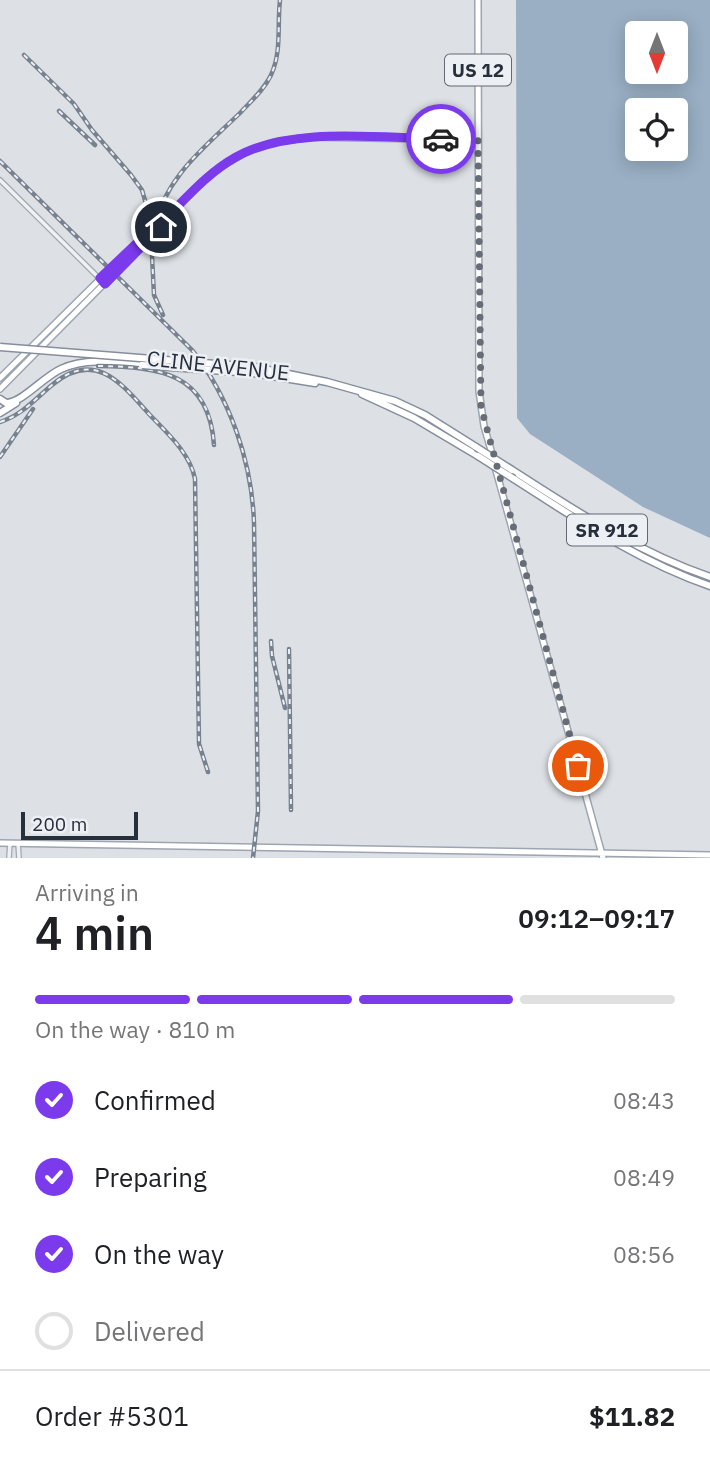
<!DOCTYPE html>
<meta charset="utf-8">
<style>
body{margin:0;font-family:"IBM Plex Sans",sans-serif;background:#f2f2f2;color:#202124;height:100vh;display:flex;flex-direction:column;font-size:26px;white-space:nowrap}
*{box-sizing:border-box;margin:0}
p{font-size:23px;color:#757577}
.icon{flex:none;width:38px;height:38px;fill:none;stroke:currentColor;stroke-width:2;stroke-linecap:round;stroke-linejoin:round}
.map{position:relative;height:858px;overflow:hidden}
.details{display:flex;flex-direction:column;background:#fff;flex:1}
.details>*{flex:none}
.needle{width:46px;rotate:180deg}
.tools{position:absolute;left:625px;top:21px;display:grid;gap:14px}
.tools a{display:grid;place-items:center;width:63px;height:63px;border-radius:7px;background:#fff;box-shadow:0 4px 18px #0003;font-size:35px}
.scale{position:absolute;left:21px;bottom:18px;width:117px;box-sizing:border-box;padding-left:7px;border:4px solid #272f3b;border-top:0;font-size:19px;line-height:24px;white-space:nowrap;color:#272f3b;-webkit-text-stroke:5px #eceff4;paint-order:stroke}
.pin{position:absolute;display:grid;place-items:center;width:60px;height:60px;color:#fff;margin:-30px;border:4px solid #fff;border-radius:50%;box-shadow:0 2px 7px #0007}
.courier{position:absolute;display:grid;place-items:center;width:70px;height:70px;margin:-35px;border:5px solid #7c3aed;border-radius:50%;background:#fff;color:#222;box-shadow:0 2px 9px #0007}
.overview em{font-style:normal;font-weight:600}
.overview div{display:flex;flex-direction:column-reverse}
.overview{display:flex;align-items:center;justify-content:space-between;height:119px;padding:0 35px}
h1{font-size:46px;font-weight:600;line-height:52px}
.bar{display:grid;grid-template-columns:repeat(4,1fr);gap:10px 7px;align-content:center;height:84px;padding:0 35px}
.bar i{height:9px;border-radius:5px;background:#e0e0e0}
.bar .selected{background:#7c3aed}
.bar p{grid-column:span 4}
.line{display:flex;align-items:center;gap:18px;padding:0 35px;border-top:2px solid #e0e0e0}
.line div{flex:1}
ol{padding:0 35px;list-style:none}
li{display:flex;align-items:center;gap:21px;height:77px}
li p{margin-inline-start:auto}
li .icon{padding:7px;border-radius:50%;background:#7c3aed;color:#fff;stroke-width:4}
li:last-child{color:#757577}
li i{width:38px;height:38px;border:4px solid #e0e0e0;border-radius:50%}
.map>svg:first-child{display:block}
</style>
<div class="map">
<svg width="710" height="858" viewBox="0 0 710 858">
<rect width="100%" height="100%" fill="#dde1e6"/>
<!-- water -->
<path fill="#9aafc4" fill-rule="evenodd" d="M516 0H710V538L643 507 530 434 517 418ZM637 33H676V72H637ZM637 110H676V149H637Z"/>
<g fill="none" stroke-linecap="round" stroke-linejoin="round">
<defs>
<path id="minor" d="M0 180 101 280
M18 843 19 858
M9 858 10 843"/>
<path id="major" d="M478 0 479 391 484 426 493 457
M0 378 160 220 167 217
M0 389 166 221 167 217 206 178 225 164 252 149 274 142 311 137 478 140
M495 467 603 858
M0 843 710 855"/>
<path id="highway" d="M254 367 327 382 395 401 425 415 476 447
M253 373 315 383
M362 394 414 418 478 456
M0 399 6 403C22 403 43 377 61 369 86 357 115 362 142 365
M0 413 16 403
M512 470C576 511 637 552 710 577
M514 479C578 520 638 561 710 586"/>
</defs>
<!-- minor casing -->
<use href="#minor" stroke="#a3a8af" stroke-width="6"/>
<!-- major casing -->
<use href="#major" stroke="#9da5b1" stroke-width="8"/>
<!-- highway casing -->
<use href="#highway" stroke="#858e9c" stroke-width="9"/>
<!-- minor -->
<use href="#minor" stroke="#eff1f5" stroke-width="3.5"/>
<!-- major -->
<use href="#major" stroke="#fff" stroke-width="5"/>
<!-- highway -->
<use href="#highway" stroke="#fff" stroke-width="6"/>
<defs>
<path id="rail" d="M24 55 74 104 92 130 131 175 142 190 150 217 154 295 163 315
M59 111 95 145
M0 161 192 350C230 398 252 462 254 523L258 811 253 858
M154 229C165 177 204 148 240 113 251 101 264 90 271 75 282 51 277 26 280 0
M98 366C159 367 209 372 214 445
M0 422C22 415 34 400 52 385 95 349 121 383 149 414 167 433 190 453 195 479L199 744 208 772
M0 457 33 409
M271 641 272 656 285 708
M289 649 291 810"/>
</defs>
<!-- rail casing -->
<use href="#rail" stroke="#78818e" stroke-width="4.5"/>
<!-- rail -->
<use href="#rail" stroke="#eceff4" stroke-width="2" stroke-dasharray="5" stroke-linecap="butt"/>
<defs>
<path id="highway-bridge" d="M0 347 254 367
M142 365 253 373
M476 447 512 470
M478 456 514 479"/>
</defs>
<!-- highway-bridge casing -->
<use href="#highway-bridge" stroke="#858e9c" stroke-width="9" stroke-linecap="butt"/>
<!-- highway-bridge -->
<use href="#highway-bridge" stroke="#fff" stroke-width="6"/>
</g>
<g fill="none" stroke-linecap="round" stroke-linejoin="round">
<!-- done -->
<path stroke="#676d77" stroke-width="7" stroke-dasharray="0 12.6" d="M441 139 478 140 481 407 578 766"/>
<!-- route -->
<path stroke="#7c3aed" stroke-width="9" d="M161 227 105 284 100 278 159 222 167 217C188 196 209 172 236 157 291 126 378 138 441 139"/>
</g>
<g text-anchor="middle" stroke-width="5" stroke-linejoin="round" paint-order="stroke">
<!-- shield labels -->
<g fill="#eceff4" stroke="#626972" stroke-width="2">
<rect x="445" y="54.5" width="66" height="31" rx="5"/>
<rect x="567" y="514.5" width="80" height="31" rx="5"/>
</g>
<g font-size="19" font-weight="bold" fill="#272f3b">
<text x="478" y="77">US 12</text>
<text x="607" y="537">SR 912</text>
</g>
<!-- street labels -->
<g font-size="21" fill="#272f3b" stroke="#eceff4">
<text transform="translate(218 366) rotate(6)" y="7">CLINE AVENUE</text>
</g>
</g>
</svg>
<div class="tools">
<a><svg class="needle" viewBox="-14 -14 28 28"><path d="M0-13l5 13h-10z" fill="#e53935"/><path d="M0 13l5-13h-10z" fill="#757577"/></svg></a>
<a><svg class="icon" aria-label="locate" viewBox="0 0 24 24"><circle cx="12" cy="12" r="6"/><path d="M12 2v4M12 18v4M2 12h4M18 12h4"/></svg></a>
</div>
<div class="scale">200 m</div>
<div class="pin" style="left:578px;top:766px;background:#ea580c"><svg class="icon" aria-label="bag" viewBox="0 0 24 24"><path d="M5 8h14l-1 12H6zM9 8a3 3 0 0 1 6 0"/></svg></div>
<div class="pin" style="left:161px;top:227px;background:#1f2937"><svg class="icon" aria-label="home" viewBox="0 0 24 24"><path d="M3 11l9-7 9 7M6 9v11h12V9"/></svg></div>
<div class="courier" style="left:441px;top:139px"><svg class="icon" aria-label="car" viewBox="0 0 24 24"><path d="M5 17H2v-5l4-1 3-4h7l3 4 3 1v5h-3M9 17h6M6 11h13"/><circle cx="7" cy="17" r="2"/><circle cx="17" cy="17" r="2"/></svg></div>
</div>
<section class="details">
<div class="overview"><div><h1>4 min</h1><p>Arriving in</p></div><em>09:12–09:17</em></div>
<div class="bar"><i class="selected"></i><i class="selected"></i><i class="selected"></i><i></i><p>On the way · 810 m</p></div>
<ol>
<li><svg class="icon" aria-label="check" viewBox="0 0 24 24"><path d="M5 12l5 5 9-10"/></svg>Confirmed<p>08:43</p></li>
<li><svg class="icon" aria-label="check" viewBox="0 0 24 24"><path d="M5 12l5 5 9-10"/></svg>Preparing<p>08:49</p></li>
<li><svg class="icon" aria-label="check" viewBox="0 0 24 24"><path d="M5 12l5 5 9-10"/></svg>On the way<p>08:56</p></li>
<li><i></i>Delivered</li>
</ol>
<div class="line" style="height:91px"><div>Order #5301</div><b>$11.82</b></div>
</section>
